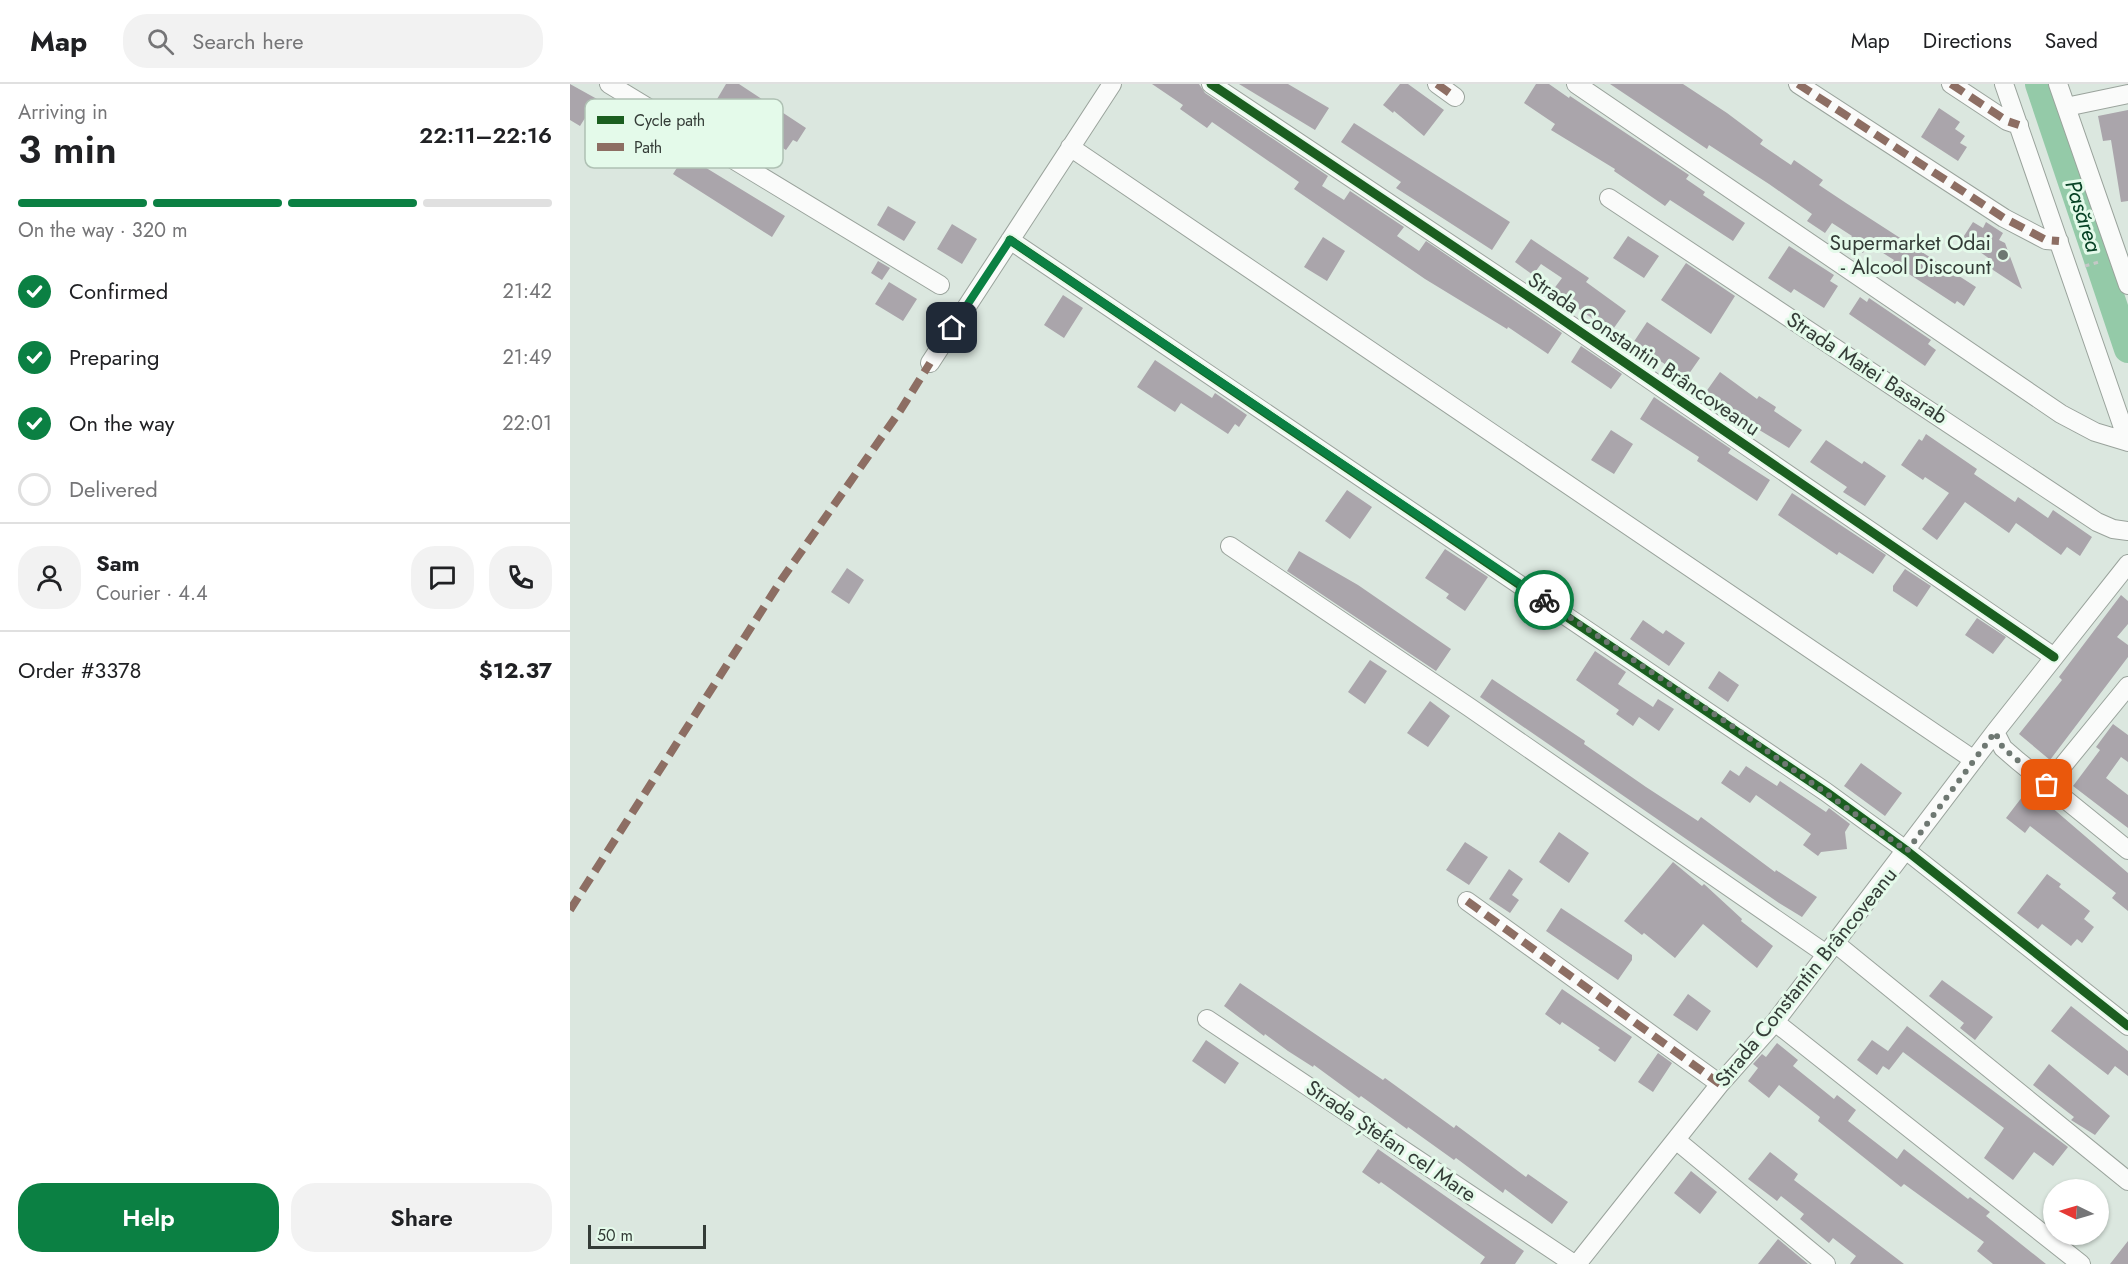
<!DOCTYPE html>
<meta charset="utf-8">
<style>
body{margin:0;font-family:Jost,sans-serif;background:#f2f2f2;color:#202124;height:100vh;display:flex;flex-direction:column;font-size:22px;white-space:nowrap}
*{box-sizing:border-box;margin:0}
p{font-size:20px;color:#757577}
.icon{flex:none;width:33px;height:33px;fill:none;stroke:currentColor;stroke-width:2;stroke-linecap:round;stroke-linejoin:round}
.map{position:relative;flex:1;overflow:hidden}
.side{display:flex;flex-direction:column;background:#fff;width:570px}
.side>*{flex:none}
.needle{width:39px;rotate:275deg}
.buttons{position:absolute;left:1473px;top:1095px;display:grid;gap:12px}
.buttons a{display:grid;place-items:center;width:66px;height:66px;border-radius:50%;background:#fff;box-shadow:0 2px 4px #0004;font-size:30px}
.scale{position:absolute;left:18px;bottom:15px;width:118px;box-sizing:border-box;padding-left:6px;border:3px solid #343c37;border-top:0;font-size:16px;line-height:21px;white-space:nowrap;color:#343c37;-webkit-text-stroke:4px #e4faea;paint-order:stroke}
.pin{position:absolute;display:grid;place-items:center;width:51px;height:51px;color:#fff;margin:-26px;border-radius:12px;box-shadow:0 3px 9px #0006}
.courier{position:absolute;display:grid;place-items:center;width:60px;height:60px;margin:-30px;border:4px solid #0b8043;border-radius:50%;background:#fff;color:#222;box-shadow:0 2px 8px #0007}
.headline em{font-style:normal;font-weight:600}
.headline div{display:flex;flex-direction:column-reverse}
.headline{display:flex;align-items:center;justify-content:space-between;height:102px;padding:0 18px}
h1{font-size:39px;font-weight:600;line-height:45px}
.bar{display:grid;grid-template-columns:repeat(4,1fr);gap:9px 6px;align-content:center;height:72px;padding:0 18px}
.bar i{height:8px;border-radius:4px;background:#e0e0e0}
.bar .active{background:#0b8043}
.bar p{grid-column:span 4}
.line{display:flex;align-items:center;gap:15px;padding:0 18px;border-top:2px solid #e0e0e0}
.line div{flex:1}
.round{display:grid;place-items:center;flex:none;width:63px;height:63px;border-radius:24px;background:#f2f2f2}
ol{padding:0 18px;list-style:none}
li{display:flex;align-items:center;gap:18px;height:66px}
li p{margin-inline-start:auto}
li .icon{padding:6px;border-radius:50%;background:#0b8043;color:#fff;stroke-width:4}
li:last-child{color:#757577}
li i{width:33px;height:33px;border:3px solid #e0e0e0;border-radius:50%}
.cta{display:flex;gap:12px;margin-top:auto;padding:12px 18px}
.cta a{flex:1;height:69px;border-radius:24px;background:#0b8043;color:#fff;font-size:24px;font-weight:600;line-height:69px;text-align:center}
.cta a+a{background:#f2f2f2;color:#202124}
header{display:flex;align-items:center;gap:36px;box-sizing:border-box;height:84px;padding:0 30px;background:#fff;border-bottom:2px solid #e0e0e0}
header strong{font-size:28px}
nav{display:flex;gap:33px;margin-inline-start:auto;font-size:21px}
.search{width:420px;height:54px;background:#f2f2f2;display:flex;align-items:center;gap:15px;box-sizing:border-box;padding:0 21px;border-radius:24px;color:#757577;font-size:22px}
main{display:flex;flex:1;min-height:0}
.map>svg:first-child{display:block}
</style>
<header>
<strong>Map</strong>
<div class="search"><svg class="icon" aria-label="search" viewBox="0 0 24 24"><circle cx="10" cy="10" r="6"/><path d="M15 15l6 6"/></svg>Search here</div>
<nav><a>Map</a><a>Directions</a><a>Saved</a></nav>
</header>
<main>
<section class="side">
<div class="headline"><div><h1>3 min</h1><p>Arriving in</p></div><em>22:11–22:16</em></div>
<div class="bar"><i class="active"></i><i class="active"></i><i class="active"></i><i></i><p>On the way · 320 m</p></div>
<ol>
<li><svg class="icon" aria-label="check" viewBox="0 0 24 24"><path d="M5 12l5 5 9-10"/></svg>Confirmed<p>21:42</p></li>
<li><svg class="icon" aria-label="check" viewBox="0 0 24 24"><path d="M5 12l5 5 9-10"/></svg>Preparing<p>21:49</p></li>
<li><svg class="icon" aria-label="check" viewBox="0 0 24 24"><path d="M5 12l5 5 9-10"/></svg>On the way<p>22:01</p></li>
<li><i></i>Delivered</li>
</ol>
<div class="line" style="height:108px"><a class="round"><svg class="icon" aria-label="person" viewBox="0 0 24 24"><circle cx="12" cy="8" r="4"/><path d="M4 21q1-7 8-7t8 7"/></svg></a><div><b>Sam</b><p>Courier · 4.4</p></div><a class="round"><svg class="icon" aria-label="chat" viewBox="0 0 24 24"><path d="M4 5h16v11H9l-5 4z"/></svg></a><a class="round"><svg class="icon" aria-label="phone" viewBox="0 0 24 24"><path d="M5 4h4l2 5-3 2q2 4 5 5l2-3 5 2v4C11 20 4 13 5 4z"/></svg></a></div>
<div class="line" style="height:78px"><div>Order #3378</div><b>$12.37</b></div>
<div class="cta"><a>Help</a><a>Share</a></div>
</section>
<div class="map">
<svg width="1558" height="1180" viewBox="0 0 1558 1180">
<rect width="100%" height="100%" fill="#dbe7df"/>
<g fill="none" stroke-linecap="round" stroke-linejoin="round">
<!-- river -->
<path stroke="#94caa8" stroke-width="28" d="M1469 0 1558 265"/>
</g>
<!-- building -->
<path fill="#aaa5ab" d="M0 0 27 15 10 42 0 36Z
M156 0H169L236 44 227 58 223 56 216 66 176 41 169 51 137 32Z
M582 0H629L635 9 758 92 752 102 774 116 780 107 834 143 827 152 849 167 856 157 992 249 978 270 938 243 937 245 855 195 724 105 729 98 642 38 637 44 610 25 613 21Z
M669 0H718L759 24 745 46Z
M830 0H838L874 26 854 52 824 27 823 29 813 21Z
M966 0H979L999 14 1000 12 1119 91 1116 95 1135 108 1133 111 1175 139 1163 157 1100 116 1095 122 1044 87 1045 85 981 46 985 40 954 19Z
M1040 0H1113L1157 29 1193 56 1190 60 1221 81 1224 76 1253 96 1249 101 1276 119 1406 203 1394 222 1387 217 1385 220 1322 179 1324 176 1299 160 1293 169 1278 158 1282 152 1262 139 1255 149 1237 137 1242 130 1199 100 1139 61 1137 65Z
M1369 24 1390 38 1385 45 1395 52 1390 59 1397 63 1388 77 1351 53Z
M1558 26V117L1551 118 1541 56 1533 57 1528 32Z
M784 39 940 138 922 166 826 104 831 98 771 58Z
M115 71 215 132 202 153 103 90Z
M318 122 346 138 334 157 307 141Z
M1403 138 1413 144 1416 138 1433 149 1429 156 1435 159 1452 205 1420 184 1424 178 1392 155Z
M382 140 407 155 392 180 367 165Z
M1058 152 1089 172 1074 194 1043 174Z
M753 153 775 167 757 197 734 183Z
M961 155 1019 194 1016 198 1056 227 1041 248 983 206 992 194 971 180 963 191 945 178Z
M1219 162 1264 191 1260 197 1268 202 1254 224 1224 205 1221 209 1198 194Z
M308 177 320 184 312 196 301 189Z
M1116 179 1165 212 1141 250 1091 216Z
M319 198 347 215 333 237 305 220Z
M493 211 513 224 494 254 474 241Z
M1290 213 1297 218 1299 214 1361 256 1358 260 1366 266 1355 282 1279 230Z
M1077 238 1130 274 1116 294 1063 259Z
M1011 262 1052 290 1041 305 1001 278Z
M585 276 642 314 645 309 677 331 669 343 665 340 658 350 611 319 605 328 567 303Z
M1150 288 1187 315 1189 312 1206 323 1204 327 1232 346 1219 364 1133 312Z
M1084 313 1161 365 1158 369 1200 396 1187 417 1127 377 1129 373 1070 335Z
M1041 346 1063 360 1044 390 1021 376Z
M1356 350 1407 385 1404 390 1445 418 1448 413 1478 434 1483 426 1522 453 1510 472 1497 463 1491 471 1446 439 1439 449 1395 418 1367 456 1352 445 1379 409 1355 393 1353 396 1331 381 1349 355 1352 357Z
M1256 356 1292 380 1294 377 1316 392 1295 422 1273 408 1277 403 1240 378Z
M777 406 802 423 780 455 755 437Z
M1222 409 1316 471 1303 490 1269 468 1267 471 1208 431Z
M875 465 918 493 895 527 876 514 879 510 855 494Z
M729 467 788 501 881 565 866 587 717 487Z
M277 484 294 496 279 520 261 508Z
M1335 485 1361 502 1347 523 1323 507V502Z
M1551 511 1558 517V540L1547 553 1558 561V573L1480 676 1449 650 1492 596 1489 593Z
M1407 534 1436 553 1423 570 1395 551Z
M1073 536 1093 550 1096 546 1115 559 1099 582 1060 555Z
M1025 567 1056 588 1048 600 1083 623 1088 615 1104 625 1089 647 1069 633 1063 642 1046 630 1049 626 1006 596Z
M800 576 817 587 795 620 778 608Z
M1149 587 1169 601 1158 618 1138 604Z
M922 595 1015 657 1014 660 1076 703 1128 737 1131 733 1205 788 1206 786 1247 813 1232 833 1209 819 910 613Z
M860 617 880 632 858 663 837 649Z
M1543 640 1558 651V678L1551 673 1536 694 1558 711V744L1503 702 1530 666 1526 663Z
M1291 679 1332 709 1315 732 1274 702Z
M1176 682 1207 702 1210 697 1256 728 1259 724 1280 740 1275 748 1277 765 1251 768 1248 772 1233 761 1241 750 1186 711 1180 719 1151 699 1160 686 1169 692Z
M1459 704 1558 789V827L1542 814 1546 809 1460 742 1455 749 1436 734Z
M989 748 1019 769 999 799 969 778Z
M895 758 918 773 899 801 876 786Z
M1103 778 1132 802 1134 800 1172 835 1171 837 1203 862 1187 884 1133 840 1105 874 1074 849 1072 851 1054 837Z
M939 785 953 795 942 811 949 816 940 829 919 815Z
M1477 790 1491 800 1489 803 1520 827 1514 835 1524 843 1512 859 1507 855 1501 862 1472 840 1468 845 1447 829Z
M991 824 1062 871V876L1048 896 976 847Z
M1372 896 1423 933 1405 956 1390 944 1394 939 1359 912Z
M670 899 813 996 815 994 884 1044 886 1041 956 1093 958 1090 998 1118 982 1140 935 1105 933 1109 886 1074 884 1076 838 1043 837 1045 791 1012 789 1014 744 981 743 983 718 967 695 950 694 952 654 922Z
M992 905 1062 953 1045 978 1028 966 1030 964 992 938 990 941 975 930Z
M1118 910 1141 927 1127 947 1103 931Z
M1501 922 1558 967V992L1545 982 1538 991 1481 947Z
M1337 942 1498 1063 1483 1082 1464 1068 1443 1096 1414 1074 1434 1044 1333 968 1319 986 1313 982 1307 991 1287 976 1302 956 1318 967Z
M636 956 669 979 655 1000 622 977Z
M1207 959 1228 976 1223 982 1264 1015 1267 1011 1286 1026 1278 1037 1327 1075 1334 1065 1398 1115 1400 1113 1420 1128 1416 1132 1476 1180H1423L1407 1167 1414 1158 1334 1100 1331 1103 1248 1037 1250 1033 1209 1001 1199 1014 1178 997 1188 984 1183 980 1192 970 1196 973Z
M1088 969 1102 979 1083 1008 1068 998Z
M1479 980 1540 1032 1525 1051 1501 1036 1504 1033 1463 1001Z
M808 1065 954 1167 945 1180H910L915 1173 811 1098 809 1100 792 1088Z
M1200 1068 1228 1090 1224 1096 1334 1180H1280L1286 1172 1263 1154 1259 1159 1230 1135 1234 1130 1211 1112 1207 1117 1178 1095Z
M1121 1087 1147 1108 1130 1130 1104 1109Z
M1208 1155 1238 1180H1188Z
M1558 1157V1180H1540Z"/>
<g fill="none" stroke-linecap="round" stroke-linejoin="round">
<defs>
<path id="minor" d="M39 0 370 201
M641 0 971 221 1484 573
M867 0 885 13
M1006 0 1491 330 1525 348 1558 358
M1228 0 1434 134 1476 156 1489 157
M1381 0 1437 37 1449 41
M1434 0 1558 358
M1488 0 1558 201
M1496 23 1558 10
M500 63 1404 676
M1039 114 1527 438 1543 445 1558 447
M440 156 1256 708 1337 767 1558 942
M360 279 542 0
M660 462 899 623 1256 870
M1425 648 1433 664 1448 677 1558 766
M1477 701 1558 602
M897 817 1150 1000
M1265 859 1558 1097
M637 935 1004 1180
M1205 938 1511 1180
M1106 1056 1256 1180
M1007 1180 1150 1000 1205 938 1425 648 1558 480"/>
</defs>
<!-- minor casing -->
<use href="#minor" stroke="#9aa39c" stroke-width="20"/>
<!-- path -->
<path stroke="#c4c8c6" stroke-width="3" stroke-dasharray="4.5 4.5" stroke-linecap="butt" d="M1515 182 1532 177"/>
<!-- minor -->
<use href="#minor" stroke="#fafbfa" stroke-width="18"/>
<!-- quiet -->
<path stroke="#8d6e63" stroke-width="8" stroke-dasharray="15 8" stroke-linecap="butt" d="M867 0 885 13
M1228 0 1434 134 1476 156 1489 157
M1381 0 1437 37 1449 41
M897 817 1150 1000
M0 826 212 495 330 327 360 279"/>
<defs>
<path id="cycleway" d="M641 0 971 221 1484 573
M440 156 1256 708 1337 767 1558 942"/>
</defs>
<!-- cycleway casing -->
<use href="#cycleway" stroke="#e4faea" stroke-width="13"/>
<!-- cycleway -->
<use href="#cycleway" stroke="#1b5e20" stroke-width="9"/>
</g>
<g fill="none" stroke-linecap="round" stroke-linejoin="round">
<!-- done -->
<path stroke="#6e7872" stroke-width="6" stroke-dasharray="0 10.8" d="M974 516 1162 642 1337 767 1425 648 1433 664 1477 701"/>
<!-- route -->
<path stroke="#0b8043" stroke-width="8" d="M382 244 440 156 974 516"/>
</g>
<!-- markers -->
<circle fill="#6e7872" stroke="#e4faea" stroke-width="2" cx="1433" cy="171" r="6"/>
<g text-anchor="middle" stroke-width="6" stroke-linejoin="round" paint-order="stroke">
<!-- poi labels -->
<g font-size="21" fill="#343c37" stroke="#e4faea" text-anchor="end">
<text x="1421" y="166">Supermarket Odai<tspan x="1421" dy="24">- Alcool Discount</tspan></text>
</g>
<!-- street labels -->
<g font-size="21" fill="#343c37" stroke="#e4faea">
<text transform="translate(1074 270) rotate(34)" y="7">Strada Constantin Brâncoveanu</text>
<text transform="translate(1297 284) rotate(33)" y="7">Strada Matei Basarab</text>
<text transform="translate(1236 893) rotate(-51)" y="7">Strada Constantin Brâncoveanu</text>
<text transform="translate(821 1057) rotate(34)" y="7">Strada Ștefan cel Mare</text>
</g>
<!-- water labels -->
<g font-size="22" font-style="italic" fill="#074225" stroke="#e4faea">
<text transform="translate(1514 132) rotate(72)" y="8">Pasărea</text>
</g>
</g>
<!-- legend -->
<rect x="15" y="15" width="198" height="69" rx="9" fill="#e4faea" stroke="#afc1b4" stroke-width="1.5"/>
<rect x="27" y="32" width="27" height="8" fill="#1b5e20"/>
<rect x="27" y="59" width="27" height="8" fill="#8d6e63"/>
<g font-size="16" fill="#343c37">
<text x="64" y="42">Cycle path</text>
<text x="64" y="69">Path</text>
</g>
</svg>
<div class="buttons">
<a><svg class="needle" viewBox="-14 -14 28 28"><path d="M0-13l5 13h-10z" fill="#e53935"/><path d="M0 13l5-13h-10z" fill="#757577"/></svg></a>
</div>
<div class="scale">50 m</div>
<div class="pin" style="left:1477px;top:701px;background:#ea580c"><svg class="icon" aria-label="bag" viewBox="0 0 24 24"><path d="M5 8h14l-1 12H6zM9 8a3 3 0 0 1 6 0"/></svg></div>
<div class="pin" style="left:382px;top:244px;background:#1f2937"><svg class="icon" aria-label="home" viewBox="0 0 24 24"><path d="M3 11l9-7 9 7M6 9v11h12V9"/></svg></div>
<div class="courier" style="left:974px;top:516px"><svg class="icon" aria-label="bike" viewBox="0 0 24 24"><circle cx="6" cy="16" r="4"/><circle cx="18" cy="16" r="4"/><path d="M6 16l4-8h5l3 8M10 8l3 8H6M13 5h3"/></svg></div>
</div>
</main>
